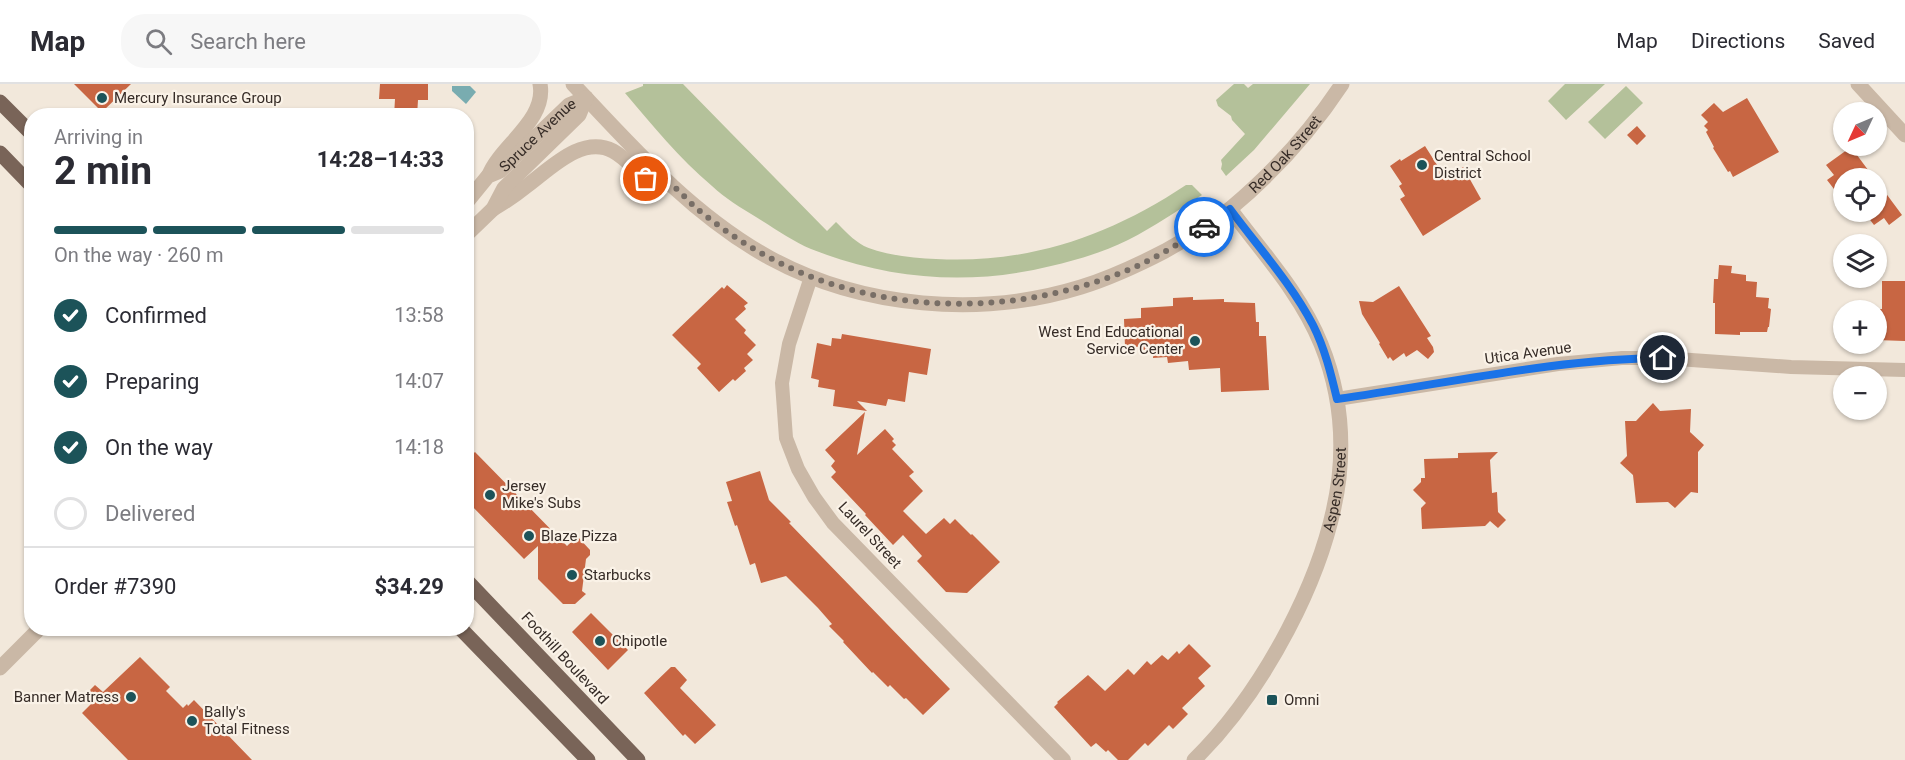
<!DOCTYPE html>
<meta charset="utf-8">
<style>
body{margin:0;font-family:Roboto,sans-serif;background:#f7f7f7;color:#2b2b33;height:100vh;display:flex;flex-direction:column;font-size:22px;white-space:nowrap}
*{box-sizing:border-box;margin:0}
p{font-size:20px;color:#7c7c81}
.icon{flex:none;width:33px;height:33px;fill:none;stroke:currentColor;stroke-width:2;stroke-linecap:round;stroke-linejoin:round}
.map{position:relative;flex:1;overflow:hidden}
.details{position:absolute;left:24px;top:24px;width:450px;height:528px;display:flex;flex-direction:column;background:#fff;border-radius:24px;box-shadow:0 2px 4px #0004}
.details>*{flex:none}
.needle{width:39px;rotate:226deg}
.controls{position:absolute;left:1833px;top:18px;display:grid;gap:12px}
.controls a{display:grid;place-items:center;width:54px;height:54px;border-radius:50%;background:#fff;box-shadow:0 2px 4px #0004;font-size:30px}
.pin{position:absolute;display:grid;place-items:center;width:51px;height:51px;color:#fff;margin:-26px;border:3px solid #fff;border-radius:50%;box-shadow:0 2px 6px #0007}
.courier{position:absolute;display:grid;place-items:center;width:60px;height:60px;margin:-30px;border:4px solid #1a73e8;border-radius:50%;background:#fff;color:#222;box-shadow:0 2px 8px #0007}
.overview em{font-style:normal;font-weight:700}
.overview div{display:flex;flex-direction:column-reverse}
.overview{display:flex;align-items:center;justify-content:space-between;height:102px;padding:0 30px}
h1{font-size:39px;font-weight:700;line-height:45px}
.bar{display:grid;grid-template-columns:repeat(4,1fr);gap:9px 6px;align-content:center;height:72px;padding:0 30px}
.bar i{height:8px;border-radius:4px;background:#e1e1e2}
.bar .current{background:#1c5359}
.bar p{grid-column:span 4}
.line{display:flex;align-items:center;gap:15px;padding:0 30px;border-top:2px solid #e1e1e2}
.line div{flex:1}
ol{padding:0 30px;list-style:none}
li{display:flex;align-items:center;gap:18px;height:66px}
li p{margin-inline-start:auto}
li .icon{padding:6px;border-radius:50%;background:#1c5359;color:#fff;stroke-width:4}
li:last-child{color:#7c7c81}
li i{width:33px;height:33px;border:3px solid #e1e1e2;border-radius:50%}
header{display:flex;align-items:center;gap:36px;box-sizing:border-box;height:84px;padding:0 30px;background:#fff;border-bottom:2px solid #e1e1e2}
header strong{font-size:28px}
nav{display:flex;gap:33px;margin-inline-start:auto;font-size:21px}
.search{width:420px;height:54px;background:#f7f7f7;display:flex;align-items:center;gap:15px;box-sizing:border-box;padding:0 21px;border-radius:24px;color:#7c7c81;font-size:22px}
.map>svg:first-child{display:block}
</style>
<header>
<strong>Map</strong>
<div class="search"><svg class="icon" aria-label="search" viewBox="0 0 24 24"><circle cx="10" cy="10" r="6"/><path d="M15 15l6 6"/></svg>Search here</div>
<nav><a>Map</a><a>Directions</a><a>Saved</a></nav>
</header>
<div class="map">
<svg width="1905" height="676" viewBox="0 0 1905 676">
<rect width="100%" height="100%" fill="#f2e8db"/>
<!-- green -->
<path fill="#b4c19a" d="M643 0H683L827 147 836 138C844 146 853 156 864 162 883 171 914 174 936 175 1029 180 1109 152 1186 101H1192L1202 111C1178 126 1154 143 1128 156 1104 168 1077 176 1051 182 970 202 889 196 811 165 792 157 774 144 756 133 741 124 725 114 712 102 679 74 652 41 625 9L643 2Z
M1234 0H1244L1248 4 1253 0H1310L1254 66 1226 92 1221 85 1222 80 1221 76 1245 50 1232 36 1231 32 1218 22 1216 16Z
M1565 0H1605L1566 36 1548 17Z
M1626 2 1643 19 1605 55 1588 38Z"/>
<!-- water -->
<path fill="#79acb0" d="M452 2H470L476 8 466 20 452 7Z"/>
<!-- building -->
<path fill="#c86643" d="M74 0H131L102 28Z
M380 0H428V16H418L417 32H394L395 15H379Z
M1747 14 1779 68 1733 93 1730 87 1728 88 1713 64 1714 63 1706 48 1708 46 1704 42 1708 38 1701 31 1714 19 1723 28Z
M1637 42 1646 52 1637 61 1627 51Z
M1425 62 1446 95 1463 83 1481 115 1423 152 1400 115 1405 112 1399 102 1402 100 1390 82 1400 75 1401 77Z
M1851 63 1874 94H1844V118L1827 96 1834 91 1826 81Z
M1876 96 1902 131 1889 141 1884 134 1874 141 1864 128H1876Z
M1719 181 1732 182 1731 189 1746 191V197L1757 198 1756 213 1769 214 1768 224 1771 225 1769 243H1768L1767 248H1740V251L1715 250V219H1713L1714 195H1718Z
M1882 197H1905V257L1876 256 1877 225H1882Z
M727 201 748 219 744 222 746 225 735 235 746 246 744 249 756 261 747 270 753 276 744 284 746 287 735 297 733 295 719 308 697 284 701 280 672 251 722 203 724 205Z
M1399 202 1431 252 1427 254 1433 263 1434 268 1428 275 1417 266 1406 273 1404 269 1393 277 1390 273 1388 275 1379 260 1380 259 1362 230 1359 217 1373 218Z
M1193 213V216L1224 215V218L1255 219 1256 238H1259V252H1266L1269 306 1221 308 1220 284 1189 286 1188 277 1168 279 1167 273 1153 274V266H1141V263H1125L1124 235 1141 234V224L1173 222V214Z
M842 250 931 265 927 291 909 288 905 318 888 315 886 322 857 317 867 327 833 322 835 306 818 303 819 296 811 294 817 259 831 262 832 254 841 255Z
M1653 319 1660 327 1691 325 1690 348 1704 361 1698 368V409L1691 408 1675 424 1668 418 1636 419 1633 391 1620 379 1627 372 1625 337H1636Z
M865 328 857 371 885 345 894 355 892 357 896 361 892 365 914 388 909 392 923 407 903 427 926 450 944 434 950 440 955 435 971 451 972 450 1000 478 967 509 946 508 917 477 922 472 903 451 893 461 865 431 866 430 831 393 836 388 831 382 835 377 825 366Z
M475 368 567 462 577 452 590 466V471L586 475 582 507 586 510 575 520H563L538 495V462L524 475 466 416V376Z
M1498 368 1490 376 1492 409 1497 408 1498 428 1506 436 1498 444 1490 437 1485 442 1422 445 1421 424 1426 419 1413 406 1421 398V394H1425L1424 375 1458 374V369Z
M760 387 769 416 791 438 789 439 950 605 923 631 906 614 904 615 890 601 888 603 873 588 872 589 843 558 844 557 829 542 832 540 818 524 786 492 761 499 755 479 750 481 737 441 735 442 727 418 732 417 726 398Z
M591 529 628 566 608 586 572 548Z
M1189 560 1211 582 1198 594 1205 602 1182 624 1188 630 1173 645 1169 641 1148 662 1145 659 1128 676H1118L1108 666 1106 668 1096 659 1091 663 1054 623 1058 619 1057 618 1088 591 1105 607 1128 585 1134 591 1147 577 1151 581 1162 571 1168 576 1177 567 1179 570Z
M140 573 170 603 166 607 183 624 187 620 188 622 194 616 252 676H128L82 629 95 616 87 609 95 601 103 608Z
M671 583H675L687 596 680 604 716 641 695 660 685 650 683 652 644 609Z"/>
<g fill="none" stroke-linecap="round" stroke-linejoin="round">
<!-- minor -->
<path stroke="#cab8a6" stroke-width="14" d="M811 193 789 260 782 299 786 354 798 385 814 413 833 439 1064 676
M1337 315 1558 280 1622 274H1663L1791 283 1905 286"/>
<!-- tertiary -->
<g stroke="#cab8a6" stroke-width="15">
<path id="s1" d="M573 0C633 64 692 131 770 174 862 224 981 234 1081 203 1110 194 1138 181 1165 167 1188 154 1212 140 1231 124 1274 88 1311 47 1342 0"/>
<path d="M1858 0 1905 51"/>
<path d="M489 91C500 62 547 36 540 0"/>
<path id="s2" d="M466 119 488 92 500 87 569 21 586 14"/>
<path d="M493 125C505 118 517 110 528 101 551 84 582 51 613 67 626 74 634 85 645 94 651 99 663 99 671 101"/>
<path d="M466 151 493 125 504 104 579 31 586 14"/>
<path d="M0 584 40 544"/>
<path id="s3" d="M1194 676C1263 608 1327 491 1339 394 1344 349 1338 302 1321 260 1301 210 1262 168 1230 125"/>
</g>
<!-- primary -->
<path stroke="#796458" stroke-width="15" d="M0 18 32 50
M0 69 32 102
M466 496 638 676
M460 544 588 676"/>
</g>
<g fill="none" stroke-linecap="round" stroke-linejoin="round">
<!-- done -->
<path stroke="#786e66" stroke-width="6" stroke-dasharray="0 10.8" d="M646 95C654 97 666 98 673 102 681 108 688 117 696 124 719 143 745 161 772 175 883 233 1019 233 1133 184 1158 173 1182 158 1204 143"/>
<!-- route -->
<path stroke="#1a73e8" stroke-width="8" d="M1204 143 1230 125C1258 163 1291 199 1313 241 1325 265 1331 290 1337 315 1446 300 1553 275 1663 274"/>
</g>
<!-- markers -->
<g fill="#1c5359" stroke="#faf2e7" stroke-width="2">
<circle cx="102" cy="14" r="6"/>
<circle cx="1422" cy="81" r="6"/>
<circle cx="1195" cy="257" r="6"/>
<circle cx="490" cy="411" r="6"/>
<circle cx="529" cy="452" r="6"/>
<circle cx="572" cy="491" r="6"/>
<circle cx="600" cy="557" r="6"/>
<circle cx="131" cy="613" r="6"/>
<rect x="1266" y="610" width="12" height="12" rx="3"/>
<circle cx="192" cy="637" r="6"/>
</g>
<g text-anchor="middle" stroke-width="4.5" stroke-linejoin="round" paint-order="stroke">
<!-- poi labels -->
<g font-size="15" fill="#362c27" stroke="#faf2e7" text-anchor="start">
<text x="114" y="19">Mercury Insurance Group</text>
<text x="1434" y="77">Central School<tspan x="1434" dy="17">District</tspan></text>
<text x="1183" y="253" text-anchor="end">West End Educational<tspan x="1183" dy="17">Service Center</tspan></text>
<text x="502" y="407">Jersey<tspan x="502" dy="17">Mike's Subs</tspan></text>
<text x="541" y="457">Blaze Pizza</text>
<text x="584" y="496">Starbucks</text>
<text x="612" y="562">Chipotle</text>
<text x="119" y="618" text-anchor="end">Banner Matress</text>
<text x="1284" y="621">Omni</text>
<text x="204" y="633">Bally's<tspan x="204" dy="17">Total Fitness</tspan></text>
</g>
<!-- street labels -->
<g font-size="15" fill="#362c27" stroke="#faf2e7">
<text dy="5" stroke="none"><textPath href="#s2" startOffset="100">Spruce Avenue</textPath></text>
<text dy="5" stroke="none"><textPath href="#s1" startOffset="831">Red Oak Street</textPath></text>
<text transform="translate(1528 269) rotate(-8)" y="5">Utica Avenue</text>
<text dy="5" stroke="none"><textPath href="#s3" startOffset="310">Aspen Street</textPath></text>
<text transform="translate(870 451) rotate(47)" y="5">Laurel Street</text>
<text transform="translate(565 574) rotate(47)" y="5">Foothill Boulevard</text>
</g>
</g>
</svg>
<div class="controls">
<a><svg class="needle" viewBox="-14 -14 28 28"><path d="M0-13l5 13h-10z" fill="#e53935"/><path d="M0 13l5-13h-10z" fill="#7c7c81"/></svg></a>
<a><svg class="icon" aria-label="locate" viewBox="0 0 24 24"><circle cx="12" cy="12" r="6"/><path d="M12 2v4M12 18v4M2 12h4M18 12h4"/></svg></a>
<a><svg class="icon" aria-label="layers" viewBox="0 0 24 24"><path d="M12 4l9 5-9 5-9-5zM3 14l9 5 9-5"/></svg></a>
<a>+</a>
<a>−</a>
</div>
<div class="pin" style="left:646px;top:95px;background:#ea580c"><svg class="icon" aria-label="bag" viewBox="0 0 24 24"><path d="M5 8h14l-1 12H6zM9 8a3 3 0 0 1 6 0"/></svg></div>
<div class="pin" style="left:1663px;top:274px;background:#1f2937"><svg class="icon" aria-label="home" viewBox="0 0 24 24"><path d="M3 11l9-7 9 7M6 9v11h12V9"/></svg></div>
<div class="courier" style="left:1204px;top:143px"><svg class="icon" aria-label="car" viewBox="0 0 24 24"><path d="M5 17H2v-5l4-1 3-4h7l3 4 3 1v5h-3M9 17h6M6 11h13"/><circle cx="7" cy="17" r="2"/><circle cx="17" cy="17" r="2"/></svg></div>
<section class="details">
<div class="overview"><div><h1>2 min</h1><p>Arriving in</p></div><em>14:28–14:33</em></div>
<div class="bar"><i class="current"></i><i class="current"></i><i class="current"></i><i></i><p>On the way · 260 m</p></div>
<ol>
<li><svg class="icon" aria-label="check" viewBox="0 0 24 24"><path d="M5 12l5 5 9-10"/></svg>Confirmed<p>13:58</p></li>
<li><svg class="icon" aria-label="check" viewBox="0 0 24 24"><path d="M5 12l5 5 9-10"/></svg>Preparing<p>14:07</p></li>
<li><svg class="icon" aria-label="check" viewBox="0 0 24 24"><path d="M5 12l5 5 9-10"/></svg>On the way<p>14:18</p></li>
<li><i></i>Delivered</li>
</ol>
<div class="line" style="height:78px"><div>Order #7390</div><b>$34.29</b></div>
</section>
</div>
